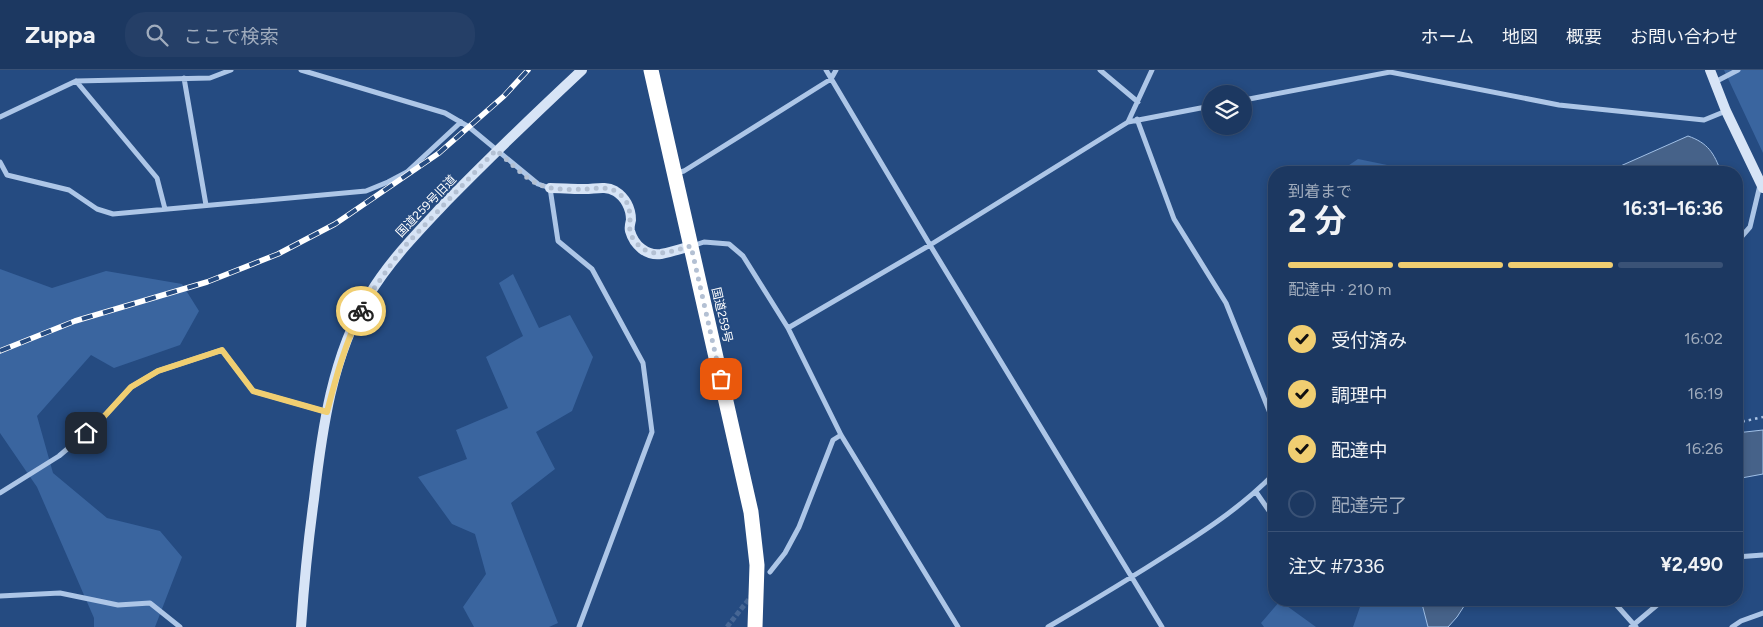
<!DOCTYPE html>
<html lang="ja">
<meta charset="utf-8">
<style>
body{margin:0;font-family:Figtree,"Noto Sans JP",sans-serif;background:#253f67;color:#f1f3f6;height:100vh;display:flex;flex-direction:column;font-size:19px;white-space:nowrap}
*{box-sizing:border-box;margin:0}
p{font-size:16px;color:#a0acbd}
.icon{flex:none;width:28px;height:28px;fill:none;stroke:currentColor;stroke-width:2;stroke-linecap:round;stroke-linejoin:round}
.map{position:relative;flex:1;overflow:hidden}
.side{position:absolute;left:1268px;top:96px;width:475px;height:440px;display:flex;flex-direction:column;background:#1c3861;border-radius:20px;box-shadow:0 2px 8px #0003,0 0 0 1px #3a5276}
.side>*{flex:none}
.controls{position:absolute;left:1202px;top:15px;display:grid;gap:10px}
.controls a{display:grid;place-items:center;width:50px;height:50px;border-radius:50%;background:#1c3861;box-shadow:0 2px 8px #0003,0 0 0 1px #3a5276;font-size:25px}
.pin{position:absolute;display:grid;place-items:center;width:42px;height:42px;color:#fff;margin:-21px;border-radius:10px;box-shadow:0 2px 8px #0006}
.courier{position:absolute;display:grid;place-items:center;width:50px;height:50px;margin:-25px;border:4px solid #f0ce71;border-radius:50%;background:#fff;color:#222;box-shadow:0 1px 6px #0007}
.headline em{font-style:normal;font-weight:700}
.headline div{display:flex;flex-direction:column-reverse}
.headline{display:flex;align-items:center;justify-content:space-between;height:85px;padding:0 20px}
h1{font-size:32px;font-weight:700;line-height:38px}
.bar{display:grid;grid-template-columns:repeat(4,1fr);gap:8px 5px;align-content:center;height:60px;padding:0 20px}
.bar i{height:6px;border-radius:4px;background:#3a5276}
.bar .active{background:#f0ce71}
.bar p{grid-column:span 4}
.line{display:flex;align-items:center;gap:12px;padding:0 20px;border-top:1px solid #3a5276}
.line div{flex:1}
ol{padding:0 20px;list-style:none}
li{display:flex;align-items:center;gap:15px;height:55px}
li p{margin-inline-start:auto}
li .icon{padding:5px;border-radius:50%;background:#f0ce71;color:#111;stroke-width:4}
li:last-child{color:#a0acbd}
li i{width:28px;height:28px;border:2px solid #3a5276;border-radius:50%}
header{display:flex;align-items:center;gap:30px;box-sizing:border-box;height:70px;padding:0 25px;background:#1c3861;border-bottom:1px solid #3a5276}
header strong{font-size:24px}
nav{display:flex;gap:28px;margin-inline-start:auto;font-size:18px}
.search{width:350px;height:45px;background:#253f67;display:flex;align-items:center;gap:12px;box-sizing:border-box;padding:0 18px;border-radius:20px;color:#a0acbd;font-size:19px}
.map>svg:first-child{display:block}
</style>
<header>
<strong>Zuppa</strong>
<div class="search"><svg class="icon" aria-label="search" viewBox="0 0 24 24"><circle cx="10" cy="10" r="6"/><path d="M15 15l6 6"/></svg>ここで検索</div>
<nav><a>ホーム</a><a>地図</a><a>概要</a><a>お問い合わせ</a></nav>
</header>
<div class="map">
<svg width="1763" height="557" viewBox="0 0 1763 557">
<rect width="100%" height="100%" fill="#254b81"/>
<!-- green -->
<path fill="#3a659f" d="M1724 0H1763V83Z
M1358 89 1421 102H1339Z
M0 199 52 218 106 201 182 214 199 241 180 275 114 298 91 285 37 346 53 403 107 448 160 461 182 487 155 557H94V548L37 417 0 363Z
M513 204 539 258 570 245 593 287 572 341 536 362 555 399 511 433 558 553 549 557H474L463 537 486 504 475 464 452 454 418 407 467 389 456 360 508 338 486 287 523 266 499 213Z
M1370 530H1421L1428 557H1353L1361 534Z
M1280 531 1316 557H1264L1261 553Z"/>
<!-- water -->
<path fill="#466289" stroke="#a1c0e7" d="M1688 66C1708 73 1714 83 1721 102H1607Z
M1763 360V404L1736 409V363Z
M1421 530H1468L1457 547 1448 557H1428Z"/>
<g fill="none" stroke-linecap="round" stroke-linejoin="round">
<!-- street-tunnel -->
<path stroke="#466694" stroke-width="5" stroke-dasharray="5 2.5" stroke-linecap="butt" d="M727 557 753 524"/>
<!-- path -->
<path stroke="#adc6e7" stroke-width="2.5" stroke-dasharray="2.5 4" stroke-linecap="butt" d="M1736 353 1763 347"/>
<!-- street -->
<path stroke="#adc6e7" stroke-width="5" d="M301 0 445 43 469 57 538 114 550 118 558 171 592 199 643 293 652 362 579 557
M826 0 930 175 1162 557
M1100 0 1138 32
M184 8 206 135
M76 11 157 108 165 139
M1715 12 1738 0
M1244 30 1390 2 1559 35 1704 50 1726 41
M0 47 76 11 210 8 231 0
M1137 49 1174 149 1226 233 1274 353
M1128 52 1152 0
M0 92 7 105 69 120 97 139 113 144 366 121 388 112 407 102 461 52
M676 103 684 101 831 9 836 0
M1736 173 1750 157 1760 115
M692 176 704 172 729 174 743 186 788 258 841 365 958 557
M788 258 930 175 1128 52 1211 36
M1256 422 1274 448
M0 423 59 386 99 352 131 317 158 301 222 280 253 321 327 342
M1736 487 1763 485
M770 502 785 483 799 457 833 370 841 365
M0 526 60 523 118 535 150 533 180 557
M1612 530 1636 557
M1048 557C1091 532 1134 506 1176 479 1212 456 1243 435 1274 404
M1631 557 1663 530
M1732 557 1741 551 1763 543"/>
<!-- secondary -->
<path stroke="#d7e4f6" stroke-width="10" d="M1710 0 1726 41 1763 118
M550 118C560 118 571 119 581 119 593 120 604 115 615 121 625 127 631 138 631 150 630 154 629 157 630 161 634 175 646 186 661 184 671 182 681 179 691 176
M301 557C304 514 308 472 314 429 322 360 332 285 369 225 390 190 418 162 446 132 490 87 536 43 582 0"/>
<!-- highway -->
<path stroke="#fff" stroke-width="15" d="M651 0 751 442 757 495 755 557"/>
<defs>
<path id="rail" d="M0 281 75 251 207 212 278 184 335 154 439 83 504 26 528 0"/>
</defs>
<!-- rail casing -->
<use href="#rail" stroke="#fff" stroke-width="5.5"/>
<!-- rail -->
<use href="#rail" stroke="#254b81" stroke-width="4" stroke-dasharray="11" stroke-linecap="butt"/>
</g>
<g fill="none" stroke-linecap="round" stroke-linejoin="round">
<!-- done -->
<path stroke="#b3c0d3" stroke-width="5" stroke-dasharray="0 9" d="M361 241 368 227 402 179 496 80C509 91 523 107 538 114 551 120 570 120 584 119 596 119 608 115 618 123 631 132 630 143 630 157 629 162 632 168 635 171 649 191 672 181 691 176L721 309"/>
<!-- route -->
<path stroke="#f0ce71" stroke-width="6" d="M86 363 99 352 131 317 158 301 222 280 253 321 327 342C336 307 345 274 361 241"/>
</g>
<g text-anchor="middle" stroke-width="4" stroke-linejoin="round" paint-order="stroke">
<!-- street labels -->
<g font-size="12" fill="#fff" stroke="#254b81">
<text transform="translate(426 136) rotate(-46)" y="4">国道259号旧道</text>
<text transform="translate(722 245) rotate(77)" y="4">国道259号</text>
</g>
</g>
</svg>
<div class="controls">
<a><svg class="icon" aria-label="layers" viewBox="0 0 24 24"><path d="M12 4l9 5-9 5-9-5zM3 14l9 5 9-5"/></svg></a>
</div>
<div class="pin" style="left:721px;top:309px;background:#ea580c"><svg class="icon" aria-label="bag" viewBox="0 0 24 24"><path d="M5 8h14l-1 12H6zM9 8a3 3 0 0 1 6 0"/></svg></div>
<div class="pin" style="left:86px;top:363px;background:#1f2937"><svg class="icon" aria-label="home" viewBox="0 0 24 24"><path d="M3 11l9-7 9 7M6 9v11h12V9"/></svg></div>
<div class="courier" style="left:361px;top:241px"><svg class="icon" aria-label="bike" viewBox="0 0 24 24"><circle cx="6" cy="16" r="4"/><circle cx="18" cy="16" r="4"/><path d="M6 16l4-8h5l3 8M10 8l3 8H6M13 5h3"/></svg></div>
<section class="side">
<div class="headline"><div><h1>2 分</h1><p>到着まで</p></div><em>16:31–16:36</em></div>
<div class="bar"><i class="active"></i><i class="active"></i><i class="active"></i><i></i><p>配達中 · 210 m</p></div>
<ol>
<li><svg class="icon" aria-label="check" viewBox="0 0 24 24"><path d="M5 12l5 5 9-10"/></svg>受付済み<p>16:02</p></li>
<li><svg class="icon" aria-label="check" viewBox="0 0 24 24"><path d="M5 12l5 5 9-10"/></svg>調理中<p>16:19</p></li>
<li><svg class="icon" aria-label="check" viewBox="0 0 24 24"><path d="M5 12l5 5 9-10"/></svg>配達中<p>16:26</p></li>
<li><i></i>配達完了</li>
</ol>
<div class="line" style="height:65px"><div>注文 #7336</div><b>¥2,490</b></div>
</section>
</div>
